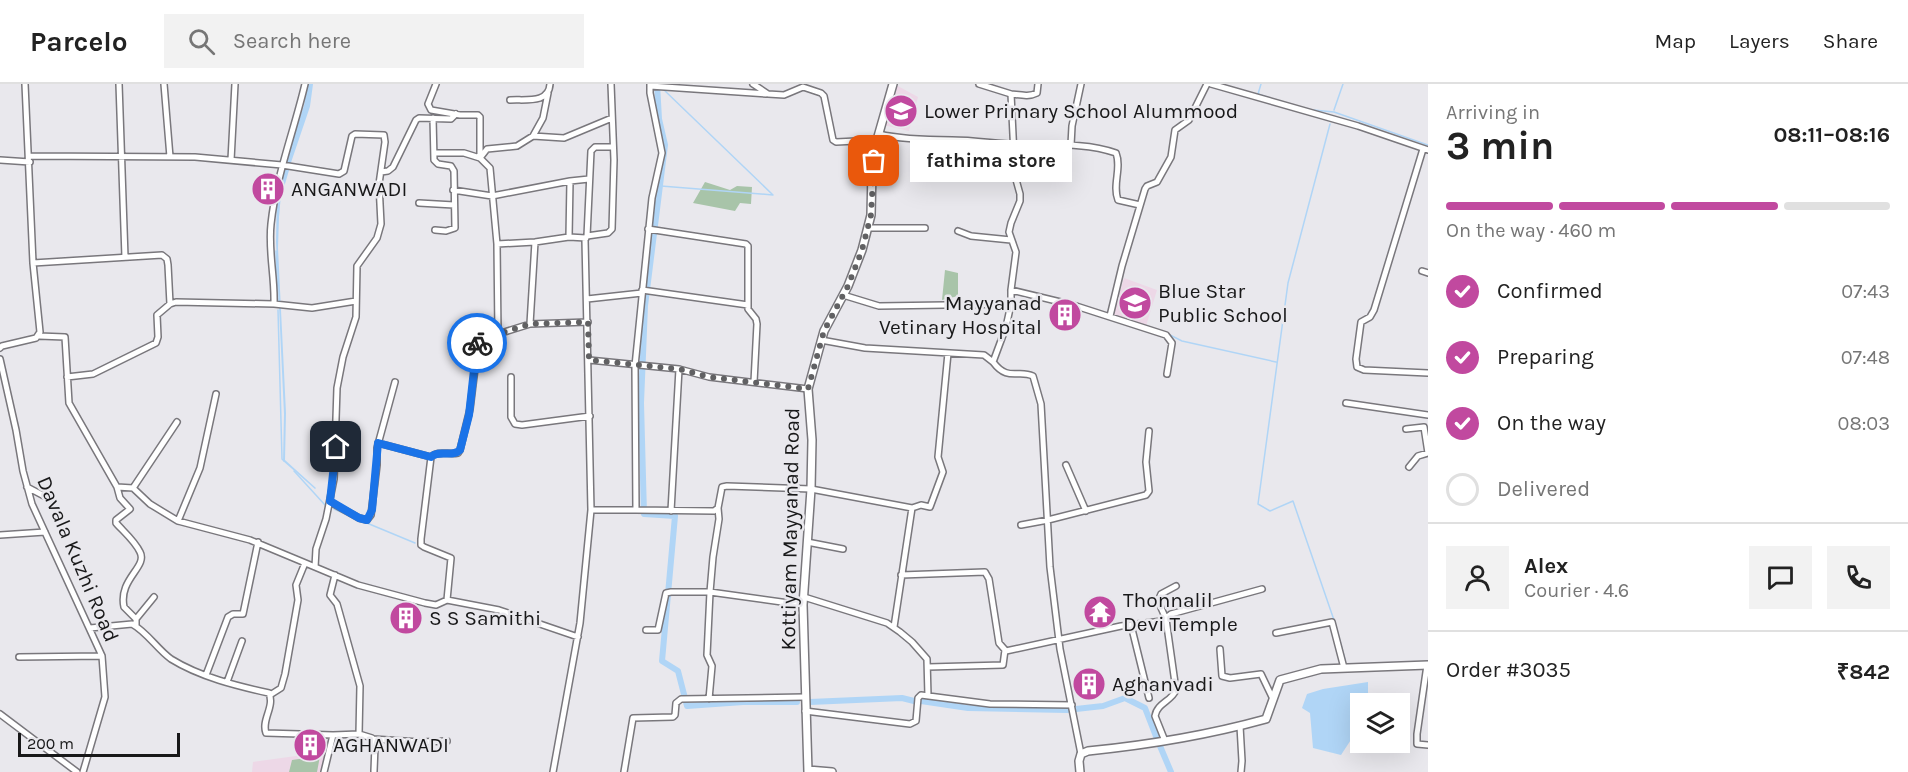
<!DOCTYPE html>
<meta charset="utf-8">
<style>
body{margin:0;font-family:Karla,sans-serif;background:#f2f2f2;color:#222;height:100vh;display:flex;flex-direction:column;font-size:22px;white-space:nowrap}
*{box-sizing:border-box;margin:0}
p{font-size:20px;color:#767676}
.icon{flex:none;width:33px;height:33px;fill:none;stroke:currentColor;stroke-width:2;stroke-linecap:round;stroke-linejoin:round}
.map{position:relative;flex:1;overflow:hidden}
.drawer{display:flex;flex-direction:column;background:#fff;width:480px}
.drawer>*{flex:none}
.tools{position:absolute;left:1350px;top:609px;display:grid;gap:12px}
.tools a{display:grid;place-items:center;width:60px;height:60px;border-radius:0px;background:#fff;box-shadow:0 6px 24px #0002;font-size:30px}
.scale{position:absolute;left:18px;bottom:15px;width:162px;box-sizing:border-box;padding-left:6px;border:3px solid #181819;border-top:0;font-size:16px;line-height:21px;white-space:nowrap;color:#181819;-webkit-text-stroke:4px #e9e8ed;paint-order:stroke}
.pin{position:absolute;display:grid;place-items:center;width:51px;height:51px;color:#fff;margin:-26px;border-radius:12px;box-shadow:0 3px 9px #0006}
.courier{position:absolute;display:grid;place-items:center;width:60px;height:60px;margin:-30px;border:4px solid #1a73e8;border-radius:50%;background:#fff;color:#222;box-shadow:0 2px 8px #0007}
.bubble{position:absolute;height:42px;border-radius:0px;background:#fff;box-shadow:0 6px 24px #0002;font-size:20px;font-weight:700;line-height:42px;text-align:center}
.overview em{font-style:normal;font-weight:700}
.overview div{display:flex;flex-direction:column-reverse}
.overview{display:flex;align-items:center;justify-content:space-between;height:102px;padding:0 18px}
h1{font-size:39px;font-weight:700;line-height:45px}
.bar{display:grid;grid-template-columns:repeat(4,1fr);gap:9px 6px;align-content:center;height:72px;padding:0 18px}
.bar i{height:8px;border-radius:4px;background:#e0e0e0}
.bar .on{background:#c1499f}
.bar p{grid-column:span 4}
.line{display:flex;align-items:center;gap:15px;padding:0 18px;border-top:2px solid #e0e0e0}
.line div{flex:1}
.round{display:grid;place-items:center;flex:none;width:63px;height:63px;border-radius:0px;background:#f2f2f2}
ol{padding:0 18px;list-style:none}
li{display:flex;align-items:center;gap:18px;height:66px}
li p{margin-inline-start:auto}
li .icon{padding:6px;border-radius:50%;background:#c1499f;color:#fff;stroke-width:4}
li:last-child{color:#767676}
li i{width:33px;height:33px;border:3px solid #e0e0e0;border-radius:50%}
header{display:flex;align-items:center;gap:36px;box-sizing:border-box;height:84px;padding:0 30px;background:#fff;border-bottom:2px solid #e0e0e0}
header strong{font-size:28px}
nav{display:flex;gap:33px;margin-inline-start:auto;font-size:21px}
.search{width:420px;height:54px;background:#f2f2f2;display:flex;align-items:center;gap:15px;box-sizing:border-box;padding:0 21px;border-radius:0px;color:#767676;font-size:22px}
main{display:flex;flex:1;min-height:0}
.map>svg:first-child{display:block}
</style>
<header>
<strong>Parcelo</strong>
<div class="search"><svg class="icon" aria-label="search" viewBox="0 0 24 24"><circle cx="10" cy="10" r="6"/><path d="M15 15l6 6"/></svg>Search here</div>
<nav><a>Map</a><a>Layers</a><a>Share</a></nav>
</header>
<main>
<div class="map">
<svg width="1428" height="688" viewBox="0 0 1428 688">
<rect width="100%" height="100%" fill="#e9e8ed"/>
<!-- education -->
<path fill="#edd8e7" d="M896 1 918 13 909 47 883 41Z
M1124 194 1157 206 1146 242 1113 231Z
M325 668 321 688H252L253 678Z"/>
<!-- green -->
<path fill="#a8c4a9" d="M705 98 730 106 737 102 752 103 751 120 740 119 735 127 693 119Z
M945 186 958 189V212L942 216Z
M320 672 317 688H289L292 676Z"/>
<!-- water -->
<path fill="#b0d5f6" d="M280 102 278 164 286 329 285 376 316 404 315 405 283 377 284 330 276 158 277 108Z
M1368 598V619L1360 620V642L1341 671 1313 664 1310 629 1302 624 1307 610 1323 605Z"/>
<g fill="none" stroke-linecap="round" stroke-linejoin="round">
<!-- stream -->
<path stroke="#b0d5f6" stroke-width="1.5" d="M1261 0 1258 10 1279 17
M1313 26 1334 28 1428 61
M1334 26 1343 0
M1330 40 1288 199 1258 420 1270 427 1293 417 1335 539 1345 576
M661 102 773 111 663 5
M278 135 281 103
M276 167 278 218
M278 226 282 375 284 377
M1168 250 1182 257 1276 278
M294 387 325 421
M334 425 352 433
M362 437 415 459"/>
<!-- canal -->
<path stroke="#b0d5f6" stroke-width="6" d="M657 0 659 35 665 61 645 222 641 319 644 430 675 432 662 577 678 587 687 622 743 618H797
M288 78 307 22 310 0
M281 103 286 86
M921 617 968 624 1067 626 1103 622 1125 614 1145 624 1157 655
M810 618 902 614 914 617
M1160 662 1171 688"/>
<defs>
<path id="minor" d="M119 0 125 173
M164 0 170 73
M305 0C294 47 276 92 271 140 268 167 275 193 274 220L312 224 356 217
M436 0 428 20 431 26 460 31H478L480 33V74L490 84 497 160 498 250
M650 0V9L662 69 652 114 635 282 636 426 714 427 718 424 722 403 727 402 811 405 912 424
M753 0 768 10 784 11 803 3 821 9 824 12 833 56 836 58 877 56
M979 0 1011 10
M1038 0 1037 9C1029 13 1021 11 1011 10L1015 92 1020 110V117L1011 139 1009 148 1016 168 1011 206V220L1006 243 993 278C1008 298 1018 285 1033 292L1041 320 1050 483 1060 565 1081 670
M1211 0 1358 42 1428 66
M650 2 766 10
M510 16C525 15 549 20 550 0
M433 34 434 76 438 80 451 82 454 87 455 144 446 147 435 146
M879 50C899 55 930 56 952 56 977 56 1003 61 1029 61 1058 61 1088 59 1116 69 1122 84 1112 101 1118 116L1140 121
M533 52 543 34 548 9
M1071 61 1072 42 1081 0
M1423 65 1374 226 1370 233 1361 238 1356 275 1357 283 1364 286 1428 289
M434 69H464L480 74 487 65 517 62 533 52 564 54 612 34
M29 72 195 73 282 81 339 90 344 87 352 52 355 50 384 51 385 58 379 100 381 140 377 154 357 182 356 233 343 273 337 304 334 395 326 435 316 465 315 483 358 501 425 519 436 521 447 516 499 526 578 553
M0 76 30 78
M231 76 235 0
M381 88 388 87 393 83 416 36 419 34 451 35 456 30
M453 106 492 112 570 97 589 95
M419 119 454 121
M868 144H925
M648 145 746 160 748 162V225L756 235 757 240 754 298
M958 147 971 152 1011 156
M587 152 591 67 595 63H613
M569 153 570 97
M497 160 535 158 569 153 586 154
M33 179 162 171 167 175 168 181 170 220
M1422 187 1428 189
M642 206 748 221
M1011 206 1073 221 1166 251 1172 259 1167 290
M843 211 879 222 1011 220
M587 215 642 209
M1110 232 1122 182 1145 105 1147 102 1157 98 1171 73 1175 46 1189 36 1207 0
M530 240 535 158
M39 252 65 253 69 319 117 403 133 404 150 420 178 437 250 456 315 483
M821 256 865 264 984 271 993 278
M0 264 2 262 36 254 40 248 33 179 25 0
M0 275 16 346 23 387 32 420 102 572 105 613 83 688
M589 276 679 285 709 293 808 305
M67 293 93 290 156 259 158 253 157 231 170 220 176 218 274 220
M511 293V333L515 340 522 341 590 332
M1346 319 1428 331
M1406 345 1424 343 1428 369 1418 372 1409 383
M378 359 431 373
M1066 381 1086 427
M27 403 46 413
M117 403 120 414 130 425 116 436V439C124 448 135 457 140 468 148 483 118 495 124 523L136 535V542
M133 404 177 338
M330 418 359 434 367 436 371 431 377 381V364L395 298
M591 426H636
M671 427 679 285
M178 437 200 384 216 310
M1021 441 1048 436 1146 411 1149 407 1146 378 1149 347
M0 451 45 448
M807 458 843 465
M335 491 330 511 337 520 360 602 359 650
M901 491 985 488 989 495 999 559 1006 567 1121 542 1162 537 1171 530 1262 505
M804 513 887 539 900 548 912 558 927 575 928 612
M447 516 451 474 424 463 421 461V455L431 373C437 366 449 371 458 369L460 366 470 325 480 244 485 242 498 250 530 240 588 238
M136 535 154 513
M1131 541 1149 614
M894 543 912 424 921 421 930 423 943 388 938 373 948 269
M90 544 132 540C147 548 157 565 171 575 200 593 237 602 269 609 275 623 261 636 266 649L333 651 324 688
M646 546H658L666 509 671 508H710L803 521
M1276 549 1332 538 1344 584
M1220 565 1222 592 1230 594 1261 590 1273 615
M19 573 102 572
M1427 581 1417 650V660L1428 661
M928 583 1003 581 1005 566
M206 591 228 533 233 530H243L258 458
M227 598 242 557
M270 611 281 604 285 590 298 516 296 501 305 479
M709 615 712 582 707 571 710 508 713 473 719 435 718 424
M805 627 910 640 916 637 918 614 921 611 990 620 1072 621
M0 630 77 688
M1240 642 1242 677 1241 688
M333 651 359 650 372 654 375 662 374 687
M373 655 420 658 447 657
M1165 657 1155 632C1157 619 1172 617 1176 606L1166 535 1158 517 1161 510 1176 502
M553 688 580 539 591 426 585 156 587 152 608 149 612 145 614 76 611 0
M624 688 633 634 673 633 675 631 676 619 681 615 805 613"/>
<path id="major" d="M808 686 832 688
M808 688 803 521 811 405 812 356 808 305 824 247 848 202 862 166 871 131 872 87 877 56 893 0
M1080 688 1079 677 1081 670 1088 667C1148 661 1208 651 1266 635L1280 596 1321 585 1428 581"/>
</defs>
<!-- minor casing -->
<use href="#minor" stroke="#79777c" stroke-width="8"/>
<!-- major casing -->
<use href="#major" stroke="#79777c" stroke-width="10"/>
<!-- minor -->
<use href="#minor" stroke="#fff" stroke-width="5"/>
<!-- major -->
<use href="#major" stroke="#fff" stroke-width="7"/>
</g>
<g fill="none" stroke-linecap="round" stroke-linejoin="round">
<!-- done -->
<path stroke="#616163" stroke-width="6" stroke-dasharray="0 10.8" d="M477 259 479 247 482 242H485L498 250 530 240 588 238 589 276 679 285 709 293 808 305 824 247 848 202 862 166 871 131 874 77"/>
<!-- route -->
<path stroke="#1a73e8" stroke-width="8" d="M336 363 330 417 359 434 367 436 372 426 378 359 431 373C439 365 452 374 460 366L469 331 477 259"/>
</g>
<!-- icons -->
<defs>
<symbol id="school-disc" viewBox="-11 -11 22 22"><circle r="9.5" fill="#c1499f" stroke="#e9e8ed"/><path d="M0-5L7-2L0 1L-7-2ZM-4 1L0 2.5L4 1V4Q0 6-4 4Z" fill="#fff"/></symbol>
<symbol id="building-disc" viewBox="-11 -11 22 22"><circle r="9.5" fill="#c1499f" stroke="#e9e8ed"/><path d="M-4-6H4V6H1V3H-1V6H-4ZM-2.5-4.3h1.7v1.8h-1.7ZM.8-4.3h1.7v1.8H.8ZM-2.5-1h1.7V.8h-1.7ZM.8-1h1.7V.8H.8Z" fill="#fff"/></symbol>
<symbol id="temple-disc" viewBox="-11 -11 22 22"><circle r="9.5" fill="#c1499f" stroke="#e9e8ed"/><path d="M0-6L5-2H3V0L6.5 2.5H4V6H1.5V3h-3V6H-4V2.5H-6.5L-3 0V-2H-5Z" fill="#fff"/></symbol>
</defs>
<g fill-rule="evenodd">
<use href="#school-disc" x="882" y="8" width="38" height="38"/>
<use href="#building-disc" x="249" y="86" width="38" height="38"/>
<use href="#school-disc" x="1116" y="200" width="38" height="38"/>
<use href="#building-disc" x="1046" y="212" width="38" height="38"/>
<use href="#temple-disc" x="1081" y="509" width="38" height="38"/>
<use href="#building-disc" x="387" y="515" width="38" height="38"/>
<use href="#building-disc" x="1070" y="581" width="38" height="38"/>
<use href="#building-disc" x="291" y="642" width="38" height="38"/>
</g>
<g text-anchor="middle" stroke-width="5" stroke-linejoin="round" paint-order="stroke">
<!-- poi labels -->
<g font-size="21" fill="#181819" stroke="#e9e8ed" text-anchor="start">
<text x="924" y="34">Lower Primary School Alummood</text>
<text x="291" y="112">ANGANWADI</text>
<text x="1158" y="214">Blue Star<tspan x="1158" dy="24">Public School</tspan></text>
<text x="1042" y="226" text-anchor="end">Mayyanad<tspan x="1042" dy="24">Vetinary Hospital</tspan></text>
<text x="1123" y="523">Thonnalil<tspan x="1123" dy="24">Devi Temple</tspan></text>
<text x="429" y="541">S S Samithi</text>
<text x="1112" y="607">Aghanvadi</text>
<text x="333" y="668">AGHANWADI</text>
</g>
<!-- street labels -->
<g font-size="21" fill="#181819" stroke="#e9e8ed">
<text transform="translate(790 445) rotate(-89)" y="7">Kottiyam Mayyanad Road</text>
<text transform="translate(78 475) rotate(67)" y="7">Davala Kuzhi Road</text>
</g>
</g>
</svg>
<div class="tools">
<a><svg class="icon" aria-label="layers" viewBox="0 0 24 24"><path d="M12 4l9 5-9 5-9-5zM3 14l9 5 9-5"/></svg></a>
</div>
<div class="scale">200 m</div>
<div class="pin" style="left:874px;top:77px;background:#ea580c"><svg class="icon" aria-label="bag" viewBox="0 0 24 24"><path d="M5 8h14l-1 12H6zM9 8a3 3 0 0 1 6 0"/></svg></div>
<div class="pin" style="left:336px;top:363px;background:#1f2937"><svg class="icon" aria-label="home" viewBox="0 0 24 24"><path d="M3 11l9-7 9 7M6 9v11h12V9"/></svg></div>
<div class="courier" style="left:477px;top:259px"><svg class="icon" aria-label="bike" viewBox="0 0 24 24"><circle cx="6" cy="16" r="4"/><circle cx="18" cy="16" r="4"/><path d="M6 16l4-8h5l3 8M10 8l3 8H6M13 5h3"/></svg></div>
<div class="bubble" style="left:910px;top:56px;width:162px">fathima store</div>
</div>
<section class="drawer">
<div class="overview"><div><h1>3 min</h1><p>Arriving in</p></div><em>08:11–08:16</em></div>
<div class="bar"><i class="on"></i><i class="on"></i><i class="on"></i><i></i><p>On the way · 460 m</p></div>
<ol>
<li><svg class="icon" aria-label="check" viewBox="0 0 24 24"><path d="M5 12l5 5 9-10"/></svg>Confirmed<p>07:43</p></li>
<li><svg class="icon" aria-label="check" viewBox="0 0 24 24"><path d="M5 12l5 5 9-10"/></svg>Preparing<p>07:48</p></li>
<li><svg class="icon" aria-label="check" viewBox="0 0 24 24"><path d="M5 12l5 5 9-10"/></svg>On the way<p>08:03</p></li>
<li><i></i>Delivered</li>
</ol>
<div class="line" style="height:108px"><a class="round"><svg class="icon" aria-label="person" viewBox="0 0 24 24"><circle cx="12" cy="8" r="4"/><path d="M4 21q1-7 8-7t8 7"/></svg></a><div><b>Alex</b><p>Courier · 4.6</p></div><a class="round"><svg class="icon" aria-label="chat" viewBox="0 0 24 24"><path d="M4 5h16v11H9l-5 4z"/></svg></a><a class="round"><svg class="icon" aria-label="phone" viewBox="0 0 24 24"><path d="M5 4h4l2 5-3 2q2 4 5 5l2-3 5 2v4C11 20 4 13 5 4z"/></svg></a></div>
<div class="line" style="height:78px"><div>Order #3035</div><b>₹842</b></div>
</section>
</main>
